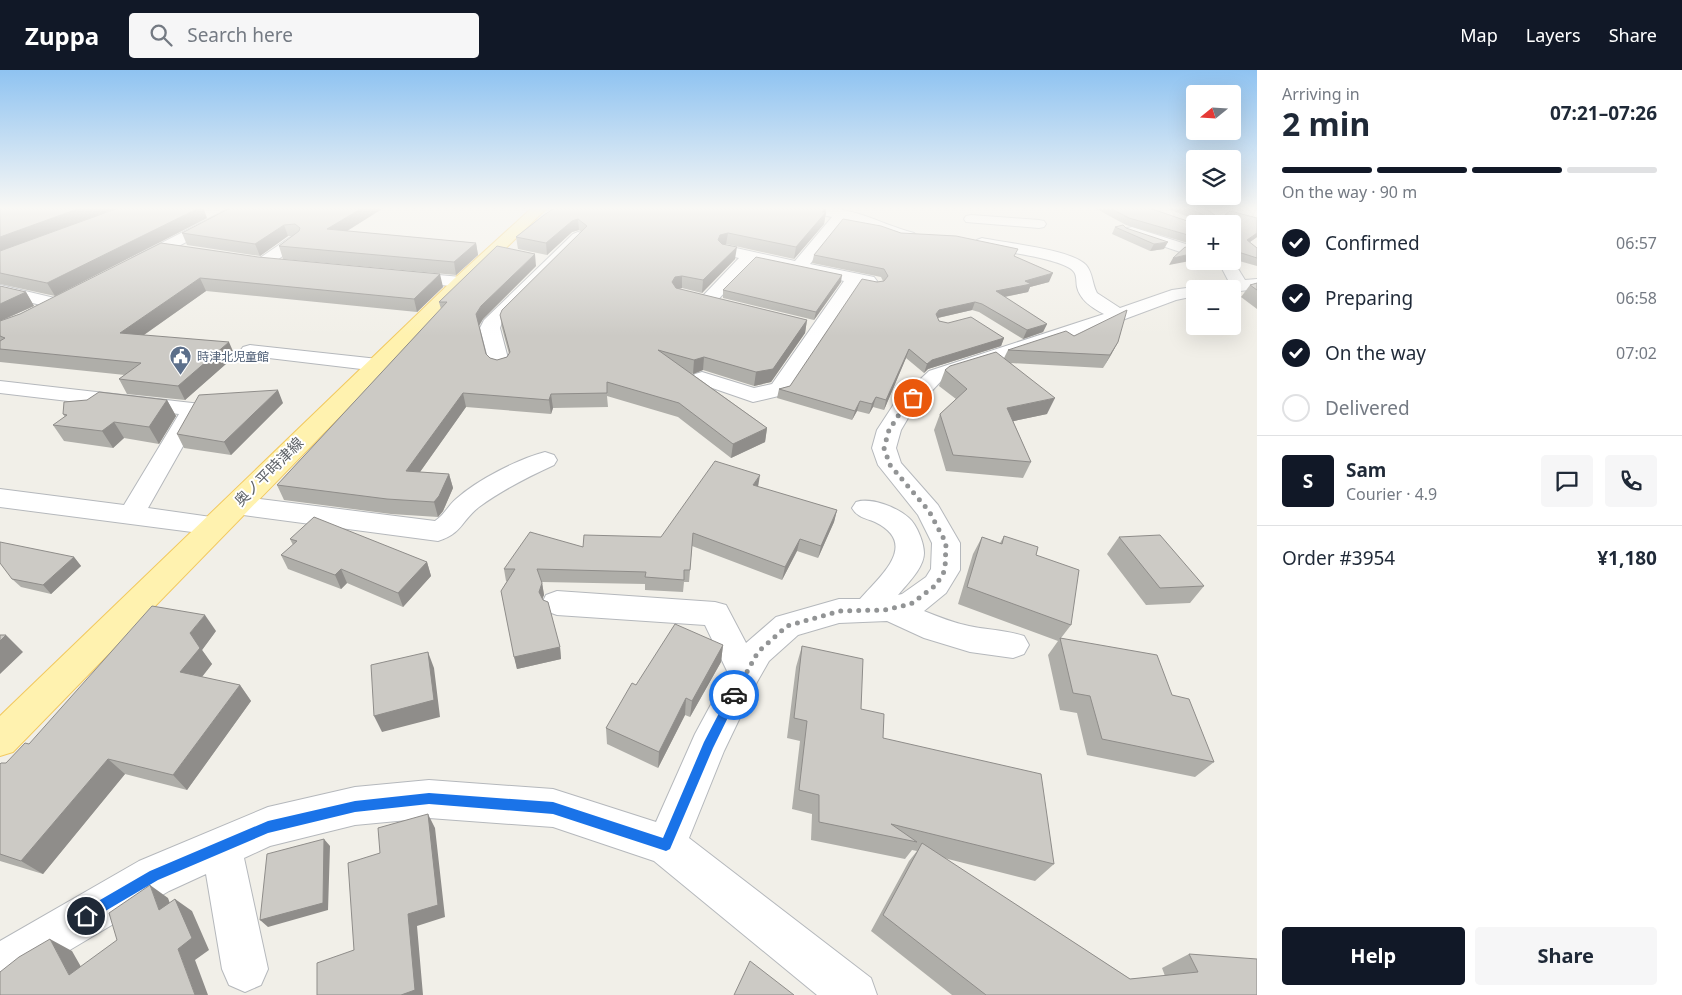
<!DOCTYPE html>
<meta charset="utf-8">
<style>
body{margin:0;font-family:"Noto Sans","Noto Sans JP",sans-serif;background:#f6f6f7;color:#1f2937;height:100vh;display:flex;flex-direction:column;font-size:19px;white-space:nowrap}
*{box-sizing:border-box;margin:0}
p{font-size:16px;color:#747a83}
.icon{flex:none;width:28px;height:28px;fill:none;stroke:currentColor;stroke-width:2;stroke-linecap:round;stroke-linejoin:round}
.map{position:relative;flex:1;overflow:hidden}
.panel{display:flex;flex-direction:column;background:#fff;width:425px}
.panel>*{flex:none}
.needle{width:32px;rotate:252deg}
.fabs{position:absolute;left:1186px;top:15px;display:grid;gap:10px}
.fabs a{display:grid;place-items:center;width:55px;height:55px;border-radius:5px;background:#fff;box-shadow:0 5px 20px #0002;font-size:25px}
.pin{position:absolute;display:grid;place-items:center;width:42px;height:42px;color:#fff;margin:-21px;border:2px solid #fff;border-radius:50%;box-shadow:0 1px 5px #0007}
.courier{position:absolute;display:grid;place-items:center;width:50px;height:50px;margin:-25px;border:4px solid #1a73e8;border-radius:50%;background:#fff;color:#222;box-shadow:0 1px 6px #0007}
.summary em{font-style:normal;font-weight:700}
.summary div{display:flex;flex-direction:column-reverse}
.summary{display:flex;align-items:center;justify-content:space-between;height:85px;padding:0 25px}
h1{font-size:32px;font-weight:700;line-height:38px}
.bar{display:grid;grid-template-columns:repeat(4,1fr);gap:8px 5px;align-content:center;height:60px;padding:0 25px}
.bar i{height:6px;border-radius:4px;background:#e0e1e3}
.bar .current{background:#111827}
.bar p{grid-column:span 4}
.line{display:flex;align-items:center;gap:12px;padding:0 25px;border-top:1px solid #e0e1e3}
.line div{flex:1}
.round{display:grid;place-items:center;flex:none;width:52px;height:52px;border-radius:5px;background:#f6f6f7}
ol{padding:0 25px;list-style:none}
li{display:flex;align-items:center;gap:15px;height:55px}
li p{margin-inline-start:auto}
li .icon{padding:5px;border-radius:50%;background:#111827;color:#fff;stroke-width:4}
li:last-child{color:#747a83}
li i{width:28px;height:28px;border:2px solid #e0e1e3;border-radius:50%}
.primary-button{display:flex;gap:10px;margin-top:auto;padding:10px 25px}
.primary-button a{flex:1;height:58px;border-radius:5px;background:#111827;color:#fff;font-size:20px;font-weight:700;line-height:58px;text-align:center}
.primary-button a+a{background:#f6f6f7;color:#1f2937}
header{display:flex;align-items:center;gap:30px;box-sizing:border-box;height:70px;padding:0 25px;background:#111827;color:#fff}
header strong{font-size:24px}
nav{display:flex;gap:28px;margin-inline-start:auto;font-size:18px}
.search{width:350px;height:45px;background:#f6f6f7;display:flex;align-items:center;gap:12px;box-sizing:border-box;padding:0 18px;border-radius:5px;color:#747a83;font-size:19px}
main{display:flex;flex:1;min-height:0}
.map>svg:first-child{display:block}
</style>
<header>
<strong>Zuppa</strong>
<div class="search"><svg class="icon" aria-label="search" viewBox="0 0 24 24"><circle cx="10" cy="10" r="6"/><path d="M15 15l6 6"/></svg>Search here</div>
<nav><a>Map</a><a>Layers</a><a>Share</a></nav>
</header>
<main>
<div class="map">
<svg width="1257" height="925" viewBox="0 0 1257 925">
<rect width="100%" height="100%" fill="#f1efe8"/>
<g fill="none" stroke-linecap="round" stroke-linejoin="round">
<defs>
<path id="minor" d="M232 137H250L248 140 144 194H132L130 191 132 188Z
M798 137C819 136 840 138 859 144 878 150 895 158 914 163L917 166 914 169C894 174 866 153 845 149L810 194 874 207 877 211 874 215 868 216 859 214 787 324 753 332 695 312 691 308 695 304 702 302 754 318 772 314 844 211 754 191 713 235 707 236 701 235 698 231 739 188 721 184 719 181 721 178 727 176 795 191 832 147 800 140Z
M971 145 1039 150 1044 151 1046 154 1044 157 1039 158 966 152 964 149 966 146Z
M1132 157 1195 177V187L1127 164 1125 161 1127 158Z
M578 162 583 164 586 167 583 170 502 252 500 258 510 296 507 300 500 302 493 300 490 296 480 258 484 250 573 164Z
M294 166 299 168 302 171 299 174 269 196H257L255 193 257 190 289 168Z
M982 168C1005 173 1071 179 1086 195 1093 203 1092 214 1097 223L1120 238 1172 220 1229 212 1218 191H1232V189L1245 210 1257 209V219L1232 222V219H1195V226L1176 230 1082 265 943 309 911 343 901 360 896 378 901 393 938 435 960 473V500L946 523 924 541C939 547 954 553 969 556 988 560 1006 560 1024 566L1029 575 1024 584 1013 588 970 582 924 568 887 551 839 553 798 565 769 591 757 612 724 681 689 768 871 908 877 925H817L654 791 553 757 429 748 355 755 270 776 244 788 268 899 261 915 245 922 229 915 222 899 206 804 169 821 16 912 0 919V871L139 791 268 737 355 717 429 710 553 719 656 752 695 664 728 603 705 555 557 545 546 541 542 533 546 525 557 521 715 532 726 535 746 573 776 547 839 529H860C880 506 920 474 875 452 865 448 857 447 852 438L856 432C871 427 897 437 909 448 917 455 924 473 924 483 924 498 907 514 898 525L902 524 926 507 931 499 932 473 918 445 878 395 872 378 877 360 894 334 929 301 1104 244C1092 238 1080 230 1077 217 1076 212 1077 206 1074 202 1065 188 995 181 977 176L974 173 977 170Z
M405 202 461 207 467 208 470 212 467 216 461 217 399 211 397 207 399 203Z
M0 215 63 230 66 234 63 238 57 239 0 225Z
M250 275 378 289 385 291 388 295 385 299 378 301 243 285 240 281 243 277Z
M0 311 201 334 204 339 148 438 225 449 229 456 225 463 215 465 0 437V419L124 435 179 344 0 323Z
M545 382 554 385 557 390 554 395C528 407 502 420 479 437 461 451 463 463 438 471L236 444 227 441 223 435 227 429 236 426 435 451C444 445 448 436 456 429 477 410 518 389 545 382Z"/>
<path id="major" d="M533 137H548L467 216 13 682 0 686V646L455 208Z"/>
</defs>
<!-- minor casing -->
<use href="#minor" stroke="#b5b8bc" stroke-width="2"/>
<!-- major casing -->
<use href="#major" stroke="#f2c960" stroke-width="2"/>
<!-- minor -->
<use href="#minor" fill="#fff" fill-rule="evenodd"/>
<!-- major -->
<use href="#major" fill="#fff2af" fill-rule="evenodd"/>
</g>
<!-- wall -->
<path fill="#afaea9" d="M0 137 207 148 55 226 0 214Z
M232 137H385L347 161 476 173 478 185 456 205 283 189 279 176 292 166H288L260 186 187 175 182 163Z
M826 137 825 142H826L824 154 794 189 726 174 725 175 735 189 702 223 682 218 679 219 807 250 805 263 771 312 754 316 703 300 693 304 691 303 767 358 765 372 731 388 678 347 607 326 608 337 553 338 551 344 466 337 420 402 449 404 453 418 443 441 438 447 391 444 284 430 277 415 441 239 439 232 536 196 483 249 479 256 486 284 490 288 497 290 507 287 509 284 502 258 500 245 581 162 579 160 572 162 547 185 518 179 516 167 544 145Z
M1093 137H1149L1152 139 1193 153 1198 154 1199 151 1163 137H1204L1220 149 1230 141 1257 148V167L1250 172 1257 178V196L1232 189V154H1195V175L1126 155Z
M1115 157 1126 158 1164 179 1150 181 1112 164Z
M901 163 1015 186 1049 212 1030 217 1028 222 1005 227 1047 254 1043 262 1023 269 979 242 972 240 938 248 939 251 1004 268 1001 276 928 299 924 303 906 288 884 340 873 337 869 344 857 341 852 350 777 328 779 319 790 316 877 212 883 211 881 207 812 193 814 185Z
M161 173 443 217 417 242 206 221 144 265 235 286 185 330 127 324 119 309 125 305 0 292V216L26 222 34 236 3 250 20 244Z
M841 212 814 250 723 228V220Z
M1257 213V239L1241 227 1250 215Z
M1074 266 1118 272 1103 298 1011 293 1047 344 1013 351 1031 392 1023 408 946 401 934 360 940 344 956 329 939 316 945 300 1004 288 1008 280Z
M167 330 176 346 159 374 124 368 113 378 64 371 53 355 65 347 63 344Z
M283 333 231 385 184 378 177 364Z
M758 417 837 440 834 452 818 488 797 481 782 510 692 476 689 512H684L683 522 645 520V514L542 512 544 525 542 529 560 577 561 589 517 599 501 521 507 511H506L504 499 583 477 661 467Z
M1004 466 1036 485 1071 555 1061 568 1172 625 1214 692 1195 707 1087 685 1077 643 1060 640 1048 585 1058 571 958 534 973 484 982 467 1000 473Z
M1119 467 1204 516 1190 533 1146 535 1107 484Z
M290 469 427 492 431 506 403 537 347 513 341 519 288 499 281 485 293 475Z
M74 487 81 496 51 524 21 517 12 509Z
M216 561 202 580 212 594 202 607 240 615 251 631 187 720 125 704 43 804 0 791V694L6 693 29 674Z
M723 575 721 592 690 647 685 645 658 698 607 674 606 658 636 615Z
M802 576 861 639 883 668 1054 794 1035 811 944 788 1130 909 1165 906 1162 898 1189 884 1257 925H952L871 861 909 791 917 781 912 780 905 789 811 770 812 744 792 739 800 671 787 668 796 597Z"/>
<!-- shaded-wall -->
<path fill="#8f8d8a" d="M83 137H120L0 181V167Z
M201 137H203L207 148 55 226 47 213Z
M364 137H385L331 171 327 159Z
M826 137 825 144 826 142 824 154 794 189 796 177Z
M578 149 579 160 572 162 547 185 546 173 572 151Z
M284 155 288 166 260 186 255 174Z
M728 163 726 174 719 177 718 170 720 165Z
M1257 163V167L1243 177 1247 170Z
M1168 172 1164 179 1150 181 1154 174Z
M476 173 478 185 456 205 454 192Z
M737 177 735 189 702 223 703 210Z
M1195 183V190L1169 195 1173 188Z
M535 184 536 196 483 249 478 257 476 244 481 236Z
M1053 203 1049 212 1030 217 1028 222 993 229 996 221 1025 211Z
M440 204 443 217 417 242 414 229Z
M842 205 841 212 814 250 816 242Z
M682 206V218L674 220 672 212 675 207Z
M200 208 206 221 128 276 120 263Z
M26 222 34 236 0 251V234Z
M975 232 972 240 937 248 936 244 939 240Z
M807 250 805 263 771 312 754 316 756 302Z
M1047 254 1043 262 1023 269 1027 260Z
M1004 268 1001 276 928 299 924 303 927 294 932 290Z
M229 272 235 286 185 330 178 316Z
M1118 272 1111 285 1103 298 1110 285Z
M909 279 906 288 884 340 886 330Z
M704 287 703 300 693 304 694 290Z
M278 320 283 333 231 385 224 372Z
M463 323 466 337 410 416 406 401Z
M551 324 553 338 551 344 549 330Z
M876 327 873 337 869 344 872 334Z
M1055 328 1047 344 1000 354 1007 338Z
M167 330 176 346 159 374 149 357Z
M860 331 857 341 852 350 855 341Z
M114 352 124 368 113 378 102 361Z
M767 358 765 372 731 388 733 374Z
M449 404 453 418 443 441 438 447 434 432Z
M760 405 758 417 753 415Z
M837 440 834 452 818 488 821 476Z
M800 469 797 481 782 510 785 497Z
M74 487 81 496 51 524 43 515Z
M427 492 431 506 403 537 398 523Z
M341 499 347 513 341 519 335 505Z
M542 513 544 525 540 534 539 522Z
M205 545 216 561 202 580 212 594 193 618 180 602 190 563Z
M6 565 23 582 0 604V571Z
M723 575 721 592 690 647 692 631Z
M560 577 561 589 517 599 514 587Z
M428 582 434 598 440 647 382 662 374 646Z
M240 615 251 631 187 720 173 705Z
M686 628 685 645 658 698 659 682Z
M108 689 125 704 43 804 21 791Z
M428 744 435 758 445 847 417 856 423 925H401L408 844Z
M324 769 330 776 328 840 268 857 260 850Z
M150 815 168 828 177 853 159 840Z
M175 829 192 841 209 880 195 890 208 925H195L178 879Z
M50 869 72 881 92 916 69 905Z"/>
<!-- building -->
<path fill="#cccac5" stroke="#8f8d8a" d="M6 137H83L0 167V139Z
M121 137H201L47 213 0 203V181Z
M232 137H364L327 159 476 173 454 192 279 176 299 161 300 158 295 154 284 155 255 174 182 163Z
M556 137H826L822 142H826L796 177 728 163 720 165 718 170 722 174 737 177 703 210 682 206 675 207 672 212 676 218 807 250 773 299 756 302 704 287 694 290 658 280 767 358 733 374 679 333 607 312V323L551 324 549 330 463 323 406 401 449 404 439 426 434 432 387 429 277 415 447 232H439L497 176 535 184 481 236 476 244 486 284 490 288 497 290 507 287 510 282 500 245 502 240 587 156 578 149 572 151 546 173 516 167 544 145Z
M1108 137H1149L1152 139 1193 153 1200 154 1201 149H1207V146L1183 137H1204L1220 149 1230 141 1257 148V163L1247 170 1257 178V188L1232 180V154H1195V167L1129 148Z
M843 149 881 156 901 163 956 166 1018 179 1014 186 1053 203 1025 211 1031 214 996 221 1047 254 1027 260 982 234 975 232 939 240 936 244 939 251 948 253 971 247 1004 268 932 290 927 294 909 279 886 330 876 327 872 334 860 331 855 341 779 319 790 316 862 209 877 212 884 211 888 206 884 199 814 185Z
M1123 155 1126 158 1168 172 1154 174 1115 157Z
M161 173 258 187 440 204 414 229 200 208 120 263 229 272 178 316 119 309 141 293 0 279V271L5 268 0 266V251L20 244Z
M1185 177 1195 180V183L1173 188Z
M756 187 842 205 816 242 723 220Z
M1257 213V220L1250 215Z
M0 216 26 222 0 234Z
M1127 240 1118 272 1110 285 1008 280 1066 261 1074 266Z
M996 282 1055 328 1007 338 1031 392 953 385 940 344 967 319 945 300 950 296Z
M278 320 224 372 177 364 199 325Z
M99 322 167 330 149 357 114 352 102 361 53 355 67 345 63 344 64 332 87 330Z
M715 391 760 405 753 415 837 440 821 476 800 469 785 497 693 463 690 500H684V510L645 507 646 502 537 499 542 513 539 522 543 530 548 532 560 577 514 587 501 521 515 499H504L530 462 583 477 584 465 661 467Z
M314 447 427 492 398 523 341 499 335 505 281 485 297 471 290 469Z
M1160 465 1204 516 1160 518 1119 467Z
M1004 466 1038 477 1036 485 1079 500 1071 555 967 517 982 467 1002 474Z
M0 472 74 487 43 515 12 509 0 493Z
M152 536 205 545 190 563 200 578 180 602 240 615 173 705 108 689 21 791 0 784V694L1 693H6L25 673 29 674Z
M675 554 723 575 692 631 686 628 659 682 606 658 632 613 636 615Z
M0 565H6L0 571Z
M1060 568 1157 585 1172 625 1189 629 1214 692 1102 669 1090 626 1073 623Z
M802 576 863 589 861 639 884 644 883 668 1041 704 1054 794 891 754 917 772 819 752V725L799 720 807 651 794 648Z
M428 582 434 630 374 646 371 595Z
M428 744 438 835 408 844 415 920 401 925H317V893L354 880 348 793 380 783 378 758Z
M324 769 323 833 260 850 267 784Z
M922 773 1130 909 1198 902 1189 884 1257 889V925H986L883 845Z
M150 815 159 840 175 829 192 868 178 879 195 925H0V902L19 887 50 869 69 905 117 870 109 843Z
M750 891 794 925H734Z"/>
<!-- sky -->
<linearGradient id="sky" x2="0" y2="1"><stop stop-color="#8fc3f1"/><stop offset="0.52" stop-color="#f9f8f5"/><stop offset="1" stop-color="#f9f8f5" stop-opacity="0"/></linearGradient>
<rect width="1257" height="266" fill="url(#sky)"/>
<!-- route -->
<path fill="#1a73e8" d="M734 621 739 625 713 678 670 779 666 781 553 744 429 734 355 742 268 763 158 810 90 850 86 852 81 850 79 846 81 841 150 801 268 751 355 731 429 723 553 732 663 768 704 672 730 622Z"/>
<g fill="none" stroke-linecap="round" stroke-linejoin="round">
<!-- done -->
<path stroke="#929495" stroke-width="5" stroke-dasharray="0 9" d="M734 625 758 582 787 556 840 541 884 540 911 534 936 515 945 500 946 473 929 441 890 395 884 378 889 360 902 340 913 328"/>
</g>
<!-- icons -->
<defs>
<symbol id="civic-pin" viewBox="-11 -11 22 30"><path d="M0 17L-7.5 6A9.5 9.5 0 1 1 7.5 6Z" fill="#5c6f8a" stroke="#fff"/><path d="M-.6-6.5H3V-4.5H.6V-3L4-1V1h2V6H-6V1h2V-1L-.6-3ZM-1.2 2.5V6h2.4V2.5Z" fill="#fff"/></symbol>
</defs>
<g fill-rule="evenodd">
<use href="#civic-pin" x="168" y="274" width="25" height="34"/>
</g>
<g text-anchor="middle" stroke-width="4" stroke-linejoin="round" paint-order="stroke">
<!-- far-service labels -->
<g font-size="12" fill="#4e5e75" stroke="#fff" text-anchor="start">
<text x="197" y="291">時津北児童館</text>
</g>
<!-- street labels -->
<g font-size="15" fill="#5f6368" stroke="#fff">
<text transform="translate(269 402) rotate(-45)" y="5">奥ノ平時津線</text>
</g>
</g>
</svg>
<div class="fabs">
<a><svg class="needle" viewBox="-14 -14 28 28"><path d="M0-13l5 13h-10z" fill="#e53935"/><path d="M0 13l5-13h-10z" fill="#747a83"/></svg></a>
<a><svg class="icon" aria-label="layers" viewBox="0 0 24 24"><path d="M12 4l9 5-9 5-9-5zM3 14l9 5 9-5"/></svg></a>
<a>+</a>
<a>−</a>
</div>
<div class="pin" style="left:913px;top:328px;background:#ea580c"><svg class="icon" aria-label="bag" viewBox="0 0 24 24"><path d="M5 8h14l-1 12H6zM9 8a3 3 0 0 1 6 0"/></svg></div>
<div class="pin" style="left:86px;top:846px;background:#1f2937"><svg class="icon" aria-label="home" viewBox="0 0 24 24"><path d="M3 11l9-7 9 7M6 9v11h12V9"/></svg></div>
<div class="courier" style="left:734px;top:625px"><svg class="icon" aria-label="car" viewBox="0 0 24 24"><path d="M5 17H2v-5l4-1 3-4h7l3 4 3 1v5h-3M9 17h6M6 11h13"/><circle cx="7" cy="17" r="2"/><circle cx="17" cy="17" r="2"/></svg></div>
</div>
<section class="panel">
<div class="summary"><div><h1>2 min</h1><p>Arriving in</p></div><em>07:21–07:26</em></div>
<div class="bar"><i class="current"></i><i class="current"></i><i class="current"></i><i></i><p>On the way · 90 m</p></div>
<ol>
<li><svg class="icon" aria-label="check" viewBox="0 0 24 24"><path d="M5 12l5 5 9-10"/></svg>Confirmed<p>06:57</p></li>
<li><svg class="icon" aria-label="check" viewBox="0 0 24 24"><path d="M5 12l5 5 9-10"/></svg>Preparing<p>06:58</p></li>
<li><svg class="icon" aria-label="check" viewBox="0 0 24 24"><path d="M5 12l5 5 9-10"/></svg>On the way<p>07:02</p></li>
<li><i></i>Delivered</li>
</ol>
<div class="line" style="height:90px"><b class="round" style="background:#111827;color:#fff">S</b><div><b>Sam</b><p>Courier · 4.9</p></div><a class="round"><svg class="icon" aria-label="chat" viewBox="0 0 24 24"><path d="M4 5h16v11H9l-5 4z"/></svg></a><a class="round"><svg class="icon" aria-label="phone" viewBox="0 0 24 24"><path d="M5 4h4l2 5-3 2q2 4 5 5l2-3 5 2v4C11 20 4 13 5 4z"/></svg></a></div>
<div class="line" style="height:65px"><div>Order #3954</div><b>¥1,180</b></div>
<div class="primary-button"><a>Help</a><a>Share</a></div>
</section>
</main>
